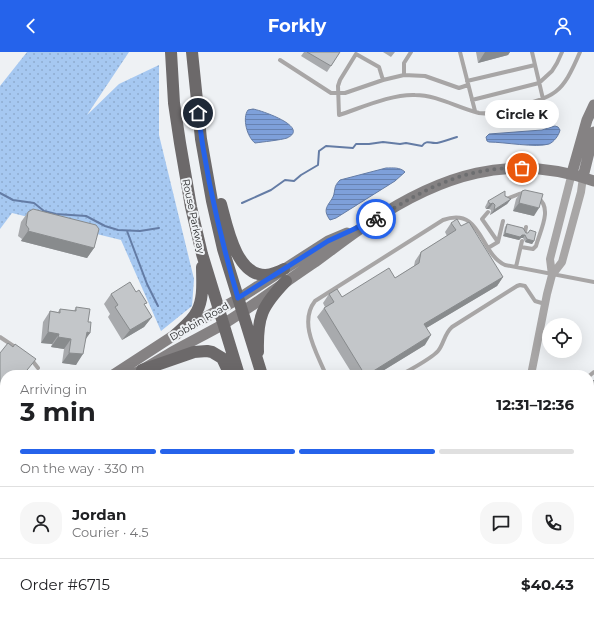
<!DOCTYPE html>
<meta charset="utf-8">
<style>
body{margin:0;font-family:Montserrat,sans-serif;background:#f6f6f6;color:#202124;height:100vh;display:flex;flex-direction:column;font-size:15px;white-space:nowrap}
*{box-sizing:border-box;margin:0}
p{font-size:13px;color:#757577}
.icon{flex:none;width:22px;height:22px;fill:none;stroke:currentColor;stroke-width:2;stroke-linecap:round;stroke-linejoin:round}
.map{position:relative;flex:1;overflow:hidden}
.sheet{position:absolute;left:0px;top:318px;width:594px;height:248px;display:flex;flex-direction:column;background:#fff;border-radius:16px 16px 0 0;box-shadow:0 4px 16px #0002}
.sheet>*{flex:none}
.tools{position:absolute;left:542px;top:266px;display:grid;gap:8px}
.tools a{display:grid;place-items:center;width:40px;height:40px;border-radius:50%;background:#fff;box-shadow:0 4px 16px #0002;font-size:20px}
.pin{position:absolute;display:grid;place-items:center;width:34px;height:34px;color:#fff;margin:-17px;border:2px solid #fff;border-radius:50%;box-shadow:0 1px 4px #0007}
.courier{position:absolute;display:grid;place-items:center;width:40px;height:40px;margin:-20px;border:3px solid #2563eb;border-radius:50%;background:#fff;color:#222;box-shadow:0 1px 5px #0007}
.bubble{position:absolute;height:28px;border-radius:14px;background:#fff;box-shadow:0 4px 16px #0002;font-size:13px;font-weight:700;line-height:28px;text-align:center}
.headline em{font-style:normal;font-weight:700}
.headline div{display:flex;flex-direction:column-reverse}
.headline{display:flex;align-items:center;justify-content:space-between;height:68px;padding:0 20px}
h1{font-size:26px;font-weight:700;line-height:30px}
.bar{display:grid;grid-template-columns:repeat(4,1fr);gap:6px 4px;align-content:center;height:48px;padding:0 20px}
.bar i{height:5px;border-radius:3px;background:#e0e0e0}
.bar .on{background:#2563eb}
.bar p{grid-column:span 4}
.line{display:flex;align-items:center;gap:10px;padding:0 20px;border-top:1px solid #e0e0e0}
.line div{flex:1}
.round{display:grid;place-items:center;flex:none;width:42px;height:42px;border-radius:16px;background:#f6f6f6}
header{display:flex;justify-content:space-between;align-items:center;height:52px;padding:0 20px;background:#2563eb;color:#fff;font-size:18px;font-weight:700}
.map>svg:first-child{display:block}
</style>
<header><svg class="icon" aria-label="back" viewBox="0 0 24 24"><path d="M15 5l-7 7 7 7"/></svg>Forkly<svg class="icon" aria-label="person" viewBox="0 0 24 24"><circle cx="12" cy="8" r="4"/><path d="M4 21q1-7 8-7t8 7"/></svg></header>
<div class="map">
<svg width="594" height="566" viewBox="0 0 594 566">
<defs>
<pattern id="grass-dots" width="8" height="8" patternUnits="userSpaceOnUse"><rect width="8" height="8" fill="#a6c8f1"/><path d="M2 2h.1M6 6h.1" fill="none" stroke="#8faccf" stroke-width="1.8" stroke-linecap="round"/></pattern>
<pattern id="water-rules" width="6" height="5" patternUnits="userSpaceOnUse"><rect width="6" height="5" fill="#7ea0da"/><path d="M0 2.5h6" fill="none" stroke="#6782b1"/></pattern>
</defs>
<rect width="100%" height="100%" fill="#eef1f4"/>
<!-- grass -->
<path fill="url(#grass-dots)" d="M27 0H129L87 63 119 32 159 13V83L194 227 192 254 161 279 121 188 12 161 0 177V34Z"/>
<!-- water -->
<path fill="url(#water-rules)" stroke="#647ca5" d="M253 57C260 58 311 75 287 86 281 88 262 90 255 91 247 85 242 66 248 58Z
M555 74 558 75 560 78C559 83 554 90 549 92 536 96 504 90 489 90L487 89 486 85 489 82 542 78Z
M386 116C393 116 400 115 405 120L395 129 336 166 330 168C322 157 328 154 333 145 336 137 333 135 340 128Z"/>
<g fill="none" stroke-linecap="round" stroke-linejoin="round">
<!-- stream -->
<path stroke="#647ca5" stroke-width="2" d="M0 141 13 148 34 151 44 159 56 162 86 164 105 174 118 178 140 179 159 176
M242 151 271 138 285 128 294 129 301 123 318 113 319 99 326 94 353 96 356 92H369L383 90 400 92 406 91 422 94C427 87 430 92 437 91 443 90 450 87 457 85
M127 179 147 232 158 254"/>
<!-- lane -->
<path stroke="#a8a6a6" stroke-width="4" d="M460 0 475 59
M532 0 543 47
M280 8 331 41H345L383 28 404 23 425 24 459 36 468 33
M404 23V11L411 0
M383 28 379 15 356 2 340 28 338 34 339 63C361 56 391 42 415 43 437 43 458 56 479 61 490 63 502 58 512 55 556 45 562 42 580 0
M467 29 535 13
M472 48 539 31 552 19 557 11 562 0
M504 148 519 142 524 141
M488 160 482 167 498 190
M525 180 526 175
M521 195 533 197 536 194C540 179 553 156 538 146
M488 196 498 190 503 169
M516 215 522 189
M0 285 18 297
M31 307 38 316
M326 323C317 301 298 271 315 249L443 168C482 154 479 201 505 213L594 230
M401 323C411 317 431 307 438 299 444 292 444 282 452 275L517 234 520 233 525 234 535 249 545 252
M589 324 594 320
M589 416 594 422
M0 438 5 443
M0 531H5
M119 561V566
M238 561 239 566
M289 566 296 565"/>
<!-- street -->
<path stroke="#a8a6a6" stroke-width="8" d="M552 223 562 210 581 140 583 125
M531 323 547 242 552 223 550 207 572 121
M558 561 562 566"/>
<!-- secondary -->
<path stroke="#858283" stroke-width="11" d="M572 121 587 68 594 53
M583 125 594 80
M113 323 176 282 238 247 328 189 347 181
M132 323C147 316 160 307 174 299 190 290 206 282 222 273 253 254 285 230 315 210 333 197 350 183 369 171 440 123 510 100 594 129
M0 433 5 426"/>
<!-- primary -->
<path stroke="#6c696a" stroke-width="12" d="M171 0 174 51 180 91 191 155 202 202 239 323
M192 0 201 87 212 149 223 197 262 323
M221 152C227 174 236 224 266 223 273 222 278 220 284 217
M176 282C184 275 193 268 197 259 204 246 202 229 202 215
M258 300C257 264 262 254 286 229
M142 318 194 300 207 299 212 300 222 306 230 323
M354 561 357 566
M380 561 384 566"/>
</g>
<!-- wall -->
<path fill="#a8aaad" d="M304 0H340L327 20 301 4Z
M383 0H395L391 5Z
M476 0H510L508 3 478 11Z
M522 139 534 164 513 159 516 147Z
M505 144 511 147 507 152 490 163 491 158 489 157H486L485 155 488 149Z
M28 160 94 196 87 206 21 189 22 187 18 184 21 170Z
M451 171 461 174 503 225 497 234 426 276 425 293 376 323H353L317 265 324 256 325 255 323 251 329 242 342 245 395 226 414 214 415 209 421 200 447 184 445 180Z
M507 172 526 181 534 189 532 192 525 190 523 186H521L519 188 503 184 505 175Z
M111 242 145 254 152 265 144 275 122 288 108 265 110 262 104 252Z
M76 255 88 270 90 281 86 286 76 313 62 311 64 297 51 295 52 292 41 291 43 270 50 259 58 260 60 257 74 259Z
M594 328V401L589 395V331Z
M5 541V561H112V566H2L1 558H0V542Z
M256 561H264L265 566H253Z
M454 561H504L508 566H458Z"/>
<!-- shaded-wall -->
<path fill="#888b8d" d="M485 0H510L508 3 478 11Z
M511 147 507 152 490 163 494 158Z
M493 151 489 157H486L490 152Z
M519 151 539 156 534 164 513 159Z
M28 179 94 196 87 206 21 189Z
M505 181 522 183H525L523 186H521L519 188 503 184Z
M527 187 534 189 532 192 525 190Z
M503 225 497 234 418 281 424 272Z
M152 265 144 275 122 288 130 278Z
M48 280 59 282 52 292 41 291Z
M87 280 90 281 83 291Z
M431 283 425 293 376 323H367Z
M58 285 71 287 64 297 51 295Z
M69 301 83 302 76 313 62 311Z
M5 550V552L1 558H0V551Z"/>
<!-- building -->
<path fill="#c3c6c9" stroke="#888b8d" d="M307 0H340L331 14Z
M525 138 543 142 539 156 519 151 522 139Z
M505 139V144L511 147 494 158 495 153 493 151 490 152 488 149Z
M33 157 96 173 99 177 94 196 28 179 29 177 26 173 28 160Z
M457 167 461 174 469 170 503 225 424 272 431 283 367 323H365L324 256 334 250 329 242 337 237 342 245 389 216 395 226 419 211 421 200 456 178 451 171Z
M507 172 523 176 526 181H528L530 178 536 180 534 189 527 187 525 183H522L520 185 505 181Z
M130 230 136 240 139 238 147 251 144 252 152 265 130 278 115 255 118 253 111 242Z
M76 255 90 257 88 270H91L90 281 87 280 83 302 69 301 71 287 58 285 59 282 48 280 50 259 60 261V257L76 259Z
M8 291 13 295 15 292 36 307 23 323H5V344L0 350V301Z
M592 328 593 329 594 328V387L589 381V377L591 375 589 372V331Z
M5 541V550L0 551V542Z
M8 561H112V566H9Z
M258 561H264L265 566H259Z
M470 561H504L508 566H475Z"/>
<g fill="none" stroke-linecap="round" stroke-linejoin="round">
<!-- done -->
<path stroke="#6d6e70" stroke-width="4" stroke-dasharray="0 7.2" d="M376 167C425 137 463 115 522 116"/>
<!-- route -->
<path stroke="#2563eb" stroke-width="5" d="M198 61C206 124 220 185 238 246L328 189 376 167"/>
</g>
<g text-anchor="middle" stroke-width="4" stroke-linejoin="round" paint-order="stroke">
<!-- street labels -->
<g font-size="10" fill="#272829" stroke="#eef1f4">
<text transform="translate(194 164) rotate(78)" y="4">Rouse Parkway</text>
<text transform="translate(199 269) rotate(-30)" y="4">Dobbin Road</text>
</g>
</g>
</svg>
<div class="tools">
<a><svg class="icon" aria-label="locate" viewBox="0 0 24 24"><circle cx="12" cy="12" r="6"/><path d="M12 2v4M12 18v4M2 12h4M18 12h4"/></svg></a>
</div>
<div class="pin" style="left:522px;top:116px;background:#ea580c"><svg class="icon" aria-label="bag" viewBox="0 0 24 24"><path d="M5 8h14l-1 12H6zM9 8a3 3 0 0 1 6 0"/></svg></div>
<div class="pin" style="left:198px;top:61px;background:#1f2937"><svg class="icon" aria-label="home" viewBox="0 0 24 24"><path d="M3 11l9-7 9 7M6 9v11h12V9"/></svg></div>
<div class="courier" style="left:376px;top:167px"><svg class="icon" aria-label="bike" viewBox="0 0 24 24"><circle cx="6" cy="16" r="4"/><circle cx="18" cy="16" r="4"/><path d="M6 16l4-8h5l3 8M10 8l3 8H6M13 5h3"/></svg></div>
<div class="bubble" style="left:485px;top:48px;width:74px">Circle K</div>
<section class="sheet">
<div class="headline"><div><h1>3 min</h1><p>Arriving in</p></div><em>12:31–12:36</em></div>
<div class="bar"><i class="on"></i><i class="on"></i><i class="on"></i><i></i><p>On the way · 330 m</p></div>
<div class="line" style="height:72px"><a class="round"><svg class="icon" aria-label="person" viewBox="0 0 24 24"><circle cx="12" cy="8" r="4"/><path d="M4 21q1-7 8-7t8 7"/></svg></a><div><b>Jordan</b><p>Courier · 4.5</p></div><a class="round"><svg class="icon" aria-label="chat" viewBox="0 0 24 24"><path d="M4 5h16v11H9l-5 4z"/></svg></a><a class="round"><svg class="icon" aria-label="phone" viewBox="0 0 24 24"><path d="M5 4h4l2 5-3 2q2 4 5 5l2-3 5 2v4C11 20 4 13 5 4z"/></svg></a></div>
<div class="line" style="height:52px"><div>Order #6715</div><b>$40.43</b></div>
</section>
</div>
